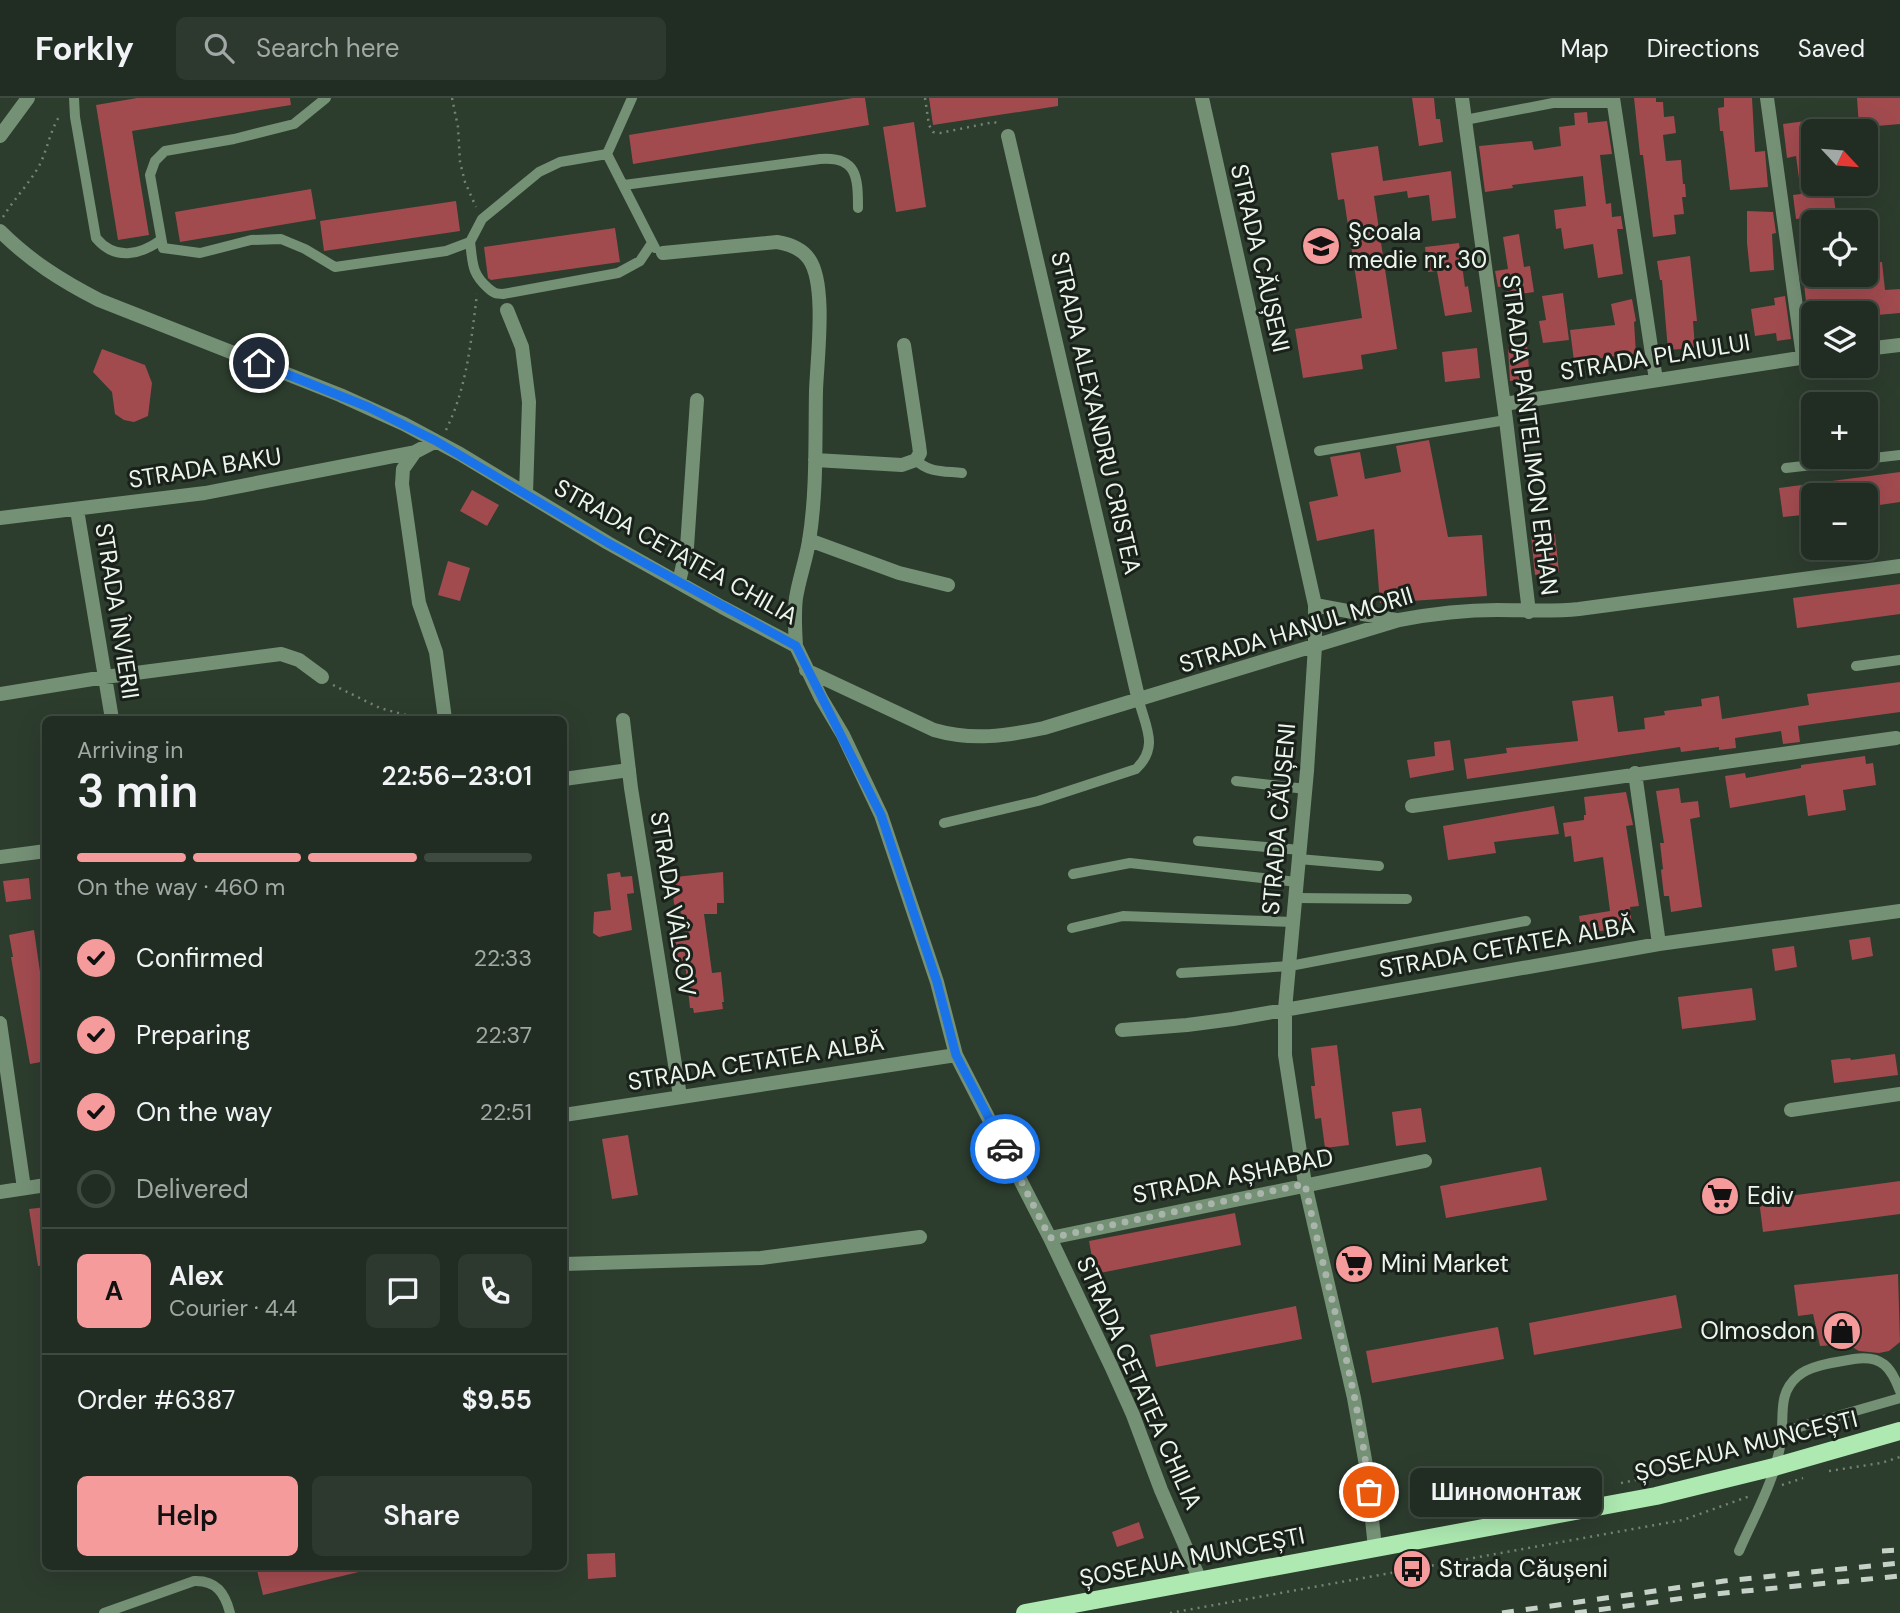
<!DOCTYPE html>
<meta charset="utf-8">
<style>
body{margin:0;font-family:"DM Sans",sans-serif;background:#2d392f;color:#f1f3f6;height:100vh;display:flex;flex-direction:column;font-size:26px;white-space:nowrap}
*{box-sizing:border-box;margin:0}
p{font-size:23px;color:#a2a8a5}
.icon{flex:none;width:38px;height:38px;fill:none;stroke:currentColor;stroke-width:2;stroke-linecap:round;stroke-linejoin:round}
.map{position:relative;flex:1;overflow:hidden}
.drawer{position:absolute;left:42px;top:618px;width:525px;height:854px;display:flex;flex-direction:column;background:#212d22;border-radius:10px;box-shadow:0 7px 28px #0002,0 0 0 2px #3e4940}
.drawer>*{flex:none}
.needle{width:46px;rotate:116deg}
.tools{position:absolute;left:1801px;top:21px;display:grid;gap:14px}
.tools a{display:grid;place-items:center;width:77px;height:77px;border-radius:10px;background:#212d22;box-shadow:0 7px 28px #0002,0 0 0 2px #3e4940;font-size:35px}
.pin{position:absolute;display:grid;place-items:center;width:60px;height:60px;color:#fff;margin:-30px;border:4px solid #fff;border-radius:50%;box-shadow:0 2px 7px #0007}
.courier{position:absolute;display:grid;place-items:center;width:70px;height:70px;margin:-35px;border:5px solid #1a73e8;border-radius:50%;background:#fff;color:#222;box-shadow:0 2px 9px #0007}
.bubble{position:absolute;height:49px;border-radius:10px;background:#212d22;box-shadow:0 7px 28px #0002,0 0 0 2px #3e4940;font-size:23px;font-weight:600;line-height:49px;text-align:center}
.headline em{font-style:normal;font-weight:600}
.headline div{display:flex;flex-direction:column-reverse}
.headline{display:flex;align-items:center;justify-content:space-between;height:119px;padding:0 35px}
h1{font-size:46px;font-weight:600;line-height:52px}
.bar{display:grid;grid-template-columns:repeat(4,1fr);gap:10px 7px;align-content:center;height:84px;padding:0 35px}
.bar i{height:9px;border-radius:5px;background:#3e4940}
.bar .selected{background:#f59b9c}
.bar p{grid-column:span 4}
.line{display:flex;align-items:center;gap:18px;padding:0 35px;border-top:2px solid #3e4940}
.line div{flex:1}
.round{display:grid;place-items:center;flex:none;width:74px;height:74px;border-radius:10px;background:#2d392f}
ol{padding:0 35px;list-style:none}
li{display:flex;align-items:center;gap:21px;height:77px}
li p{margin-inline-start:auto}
li .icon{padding:7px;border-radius:50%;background:#f59b9c;color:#111;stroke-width:4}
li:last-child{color:#a2a8a5}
li i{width:38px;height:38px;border:4px solid #3e4940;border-radius:50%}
.primary-button{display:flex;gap:14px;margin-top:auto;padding:14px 35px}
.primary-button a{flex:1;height:80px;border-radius:10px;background:#f59b9c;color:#111;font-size:28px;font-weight:600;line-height:80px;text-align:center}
.primary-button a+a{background:#2d392f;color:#f1f3f6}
header{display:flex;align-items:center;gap:42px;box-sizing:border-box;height:98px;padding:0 35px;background:#212d22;border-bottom:2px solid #3e4940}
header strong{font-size:33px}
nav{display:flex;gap:38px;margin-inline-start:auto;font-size:24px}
.search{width:490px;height:63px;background:#2d392f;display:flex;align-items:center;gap:18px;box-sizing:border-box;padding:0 24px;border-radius:10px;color:#a2a8a5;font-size:26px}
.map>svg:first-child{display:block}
</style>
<header>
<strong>Forkly</strong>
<div class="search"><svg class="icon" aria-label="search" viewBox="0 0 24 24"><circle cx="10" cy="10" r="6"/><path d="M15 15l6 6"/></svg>Search here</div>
<nav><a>Map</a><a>Directions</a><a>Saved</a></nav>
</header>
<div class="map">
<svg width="1900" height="1515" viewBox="0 0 1900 1515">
<rect width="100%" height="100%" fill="#2c3c2d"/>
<!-- building -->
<path fill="#a14b4f" d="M137 0H290L291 7 132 33 149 137 118 142 96 7Z
M853 0H865L869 27 633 66 629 37Z
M929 0H1058V8L933 27Z
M1412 0H1434L1436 21H1440L1443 44 1419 48Z
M1634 0H1656V4H1663L1664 19 1674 18 1676 35 1663 37 1666 63 1681 62 1683 86H1685L1686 99H1682L1684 116 1674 117 1676 136 1653 139 1643 57H1640Z
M1724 0H1752L1755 54 1765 53 1768 89 1730 92 1723 33H1720L1718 10 1724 9Z
M1857 0H1900V26L1877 28 1880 63 1866 64V28L1859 29Z
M1587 14 1588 25 1607 23 1612 56 1600 57 1606 106 1611 105 1612 119 1621 118 1623 131H1617L1623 176 1598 180 1593 146 1564 151 1561 130 1556 131 1554 112 1586 108 1583 78 1512 87 1513 90 1485 94 1479 48 1532 43 1534 52 1561 48 1559 29 1575 27 1574 15Z
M1813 22V94L1833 92 1836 116 1796 121 1793 97 1801 96 1796 58 1787 60 1783 26Z
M914 24 926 109 896 114 883 29Z
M1378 48 1383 83 1451 73 1456 120 1432 123 1429 97 1408 100 1407 93 1374 98 1397 251 1361 257 1363 271 1303 280 1295 231 1362 220 1344 101 1338 102 1331 55Z
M311 91 316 121 180 144 175 114Z
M456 103 460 133 324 153 320 123Z
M1747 113 1773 114 1776 135 1772 136 1774 172 1750 174 1747 145Z
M615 130 620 164 491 182 488 180 484 149Z
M1519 136 1524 169 1530 168 1534 194 1507 198 1506 188 1498 189 1495 173 1508 171 1503 139Z
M1459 145 1465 189 1468 188 1472 214 1445 218 1437 173 1428 174 1425 149Z
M1690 158 1697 223H1693L1695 250 1668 252 1662 182H1660L1657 163Z
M1882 164 1885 192 1900 191V215L1866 218V215H1813V239H1810L1803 177H1866V165Z
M1563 195 1569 242 1543 245 1539 223 1546 222 1542 198Z
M1785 198 1791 241 1777 243 1776 235 1755 238 1751 211 1775 207 1774 200Z
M1632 201 1636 223 1634 224 1636 256 1574 263 1570 232 1615 227 1611 206Z
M1527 247 1530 281 1510 283 1508 250Z
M1477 250 1480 280 1445 284 1442 254Z
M102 251 145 267 152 285 148 318 134 324 124 322 115 316 112 294 93 274Z
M1429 342 1448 439 1482 437 1487 498 1380 505 1374 431 1317 443 1309 404 1338 398 1330 359 1360 354 1365 381 1401 374 1396 348Z
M1900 374V404L1866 409V397H1813V416L1783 419 1779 390Z
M472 392 499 407 487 428 460 413Z
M1555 436 1559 474 1535 477 1531 438Z
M448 463 470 470 460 503 438 497Z
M1900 486V516L1797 530 1793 500Z
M1900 584V614L1798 628 1800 644 1783 646 1781 633 1735 640 1736 650 1719 652V649L1681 654 1680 649 1467 681 1464 661 1507 655 1506 650 1578 643 1572 603 1613 598 1618 634 1645 631 1644 620 1665 617 1664 613 1702 608 1701 601 1719 598 1722 621 1809 607 1807 596Z
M1450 642 1454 672 1410 680 1407 662 1435 658 1434 644Z
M1865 658 1866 666 1873 665 1876 687 1843 692 1846 712 1808 718 1805 697 1730 710 1725 678 1745 675 1746 680 1801 670V667Z
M1679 690 1681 705 1698 703 1700 719 1690 721 1702 809 1671 814 1669 798H1664L1661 772 1663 771 1660 745H1664L1656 693Z
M1626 694 1633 727 1626 728 1639 808 1630 809 1632 828 1582 836 1579 818 1610 813 1603 759 1574 764 1571 738 1565 739 1563 725 1584 722V717H1586L1584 699Z
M1554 708 1559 736 1494 744 1496 755 1448 762 1443 728Z
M620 774 621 779 632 778 634 795 627 796 632 832 599 839 593 835 594 814 611 812 607 776Z
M723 774 724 805H717V816H704L712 875 721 874 724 904H722L723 911 694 915 693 910H690L685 865 676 867 672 841 687 839 680 812 674 806 673 797 676 793 675 779Z
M29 780 31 801 6 804 3 783Z
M34 832 40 874 46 873V963L30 966 11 859H13L9 837Z
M1870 839 1873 858 1852 862 1849 842Z
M1794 848 1797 869 1775 873 1772 851Z
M1752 890 1756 922 1682 931 1678 899Z
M1337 947 1349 1047 1325 1050 1321 1020 1315 1021 1311 988H1315L1311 950Z
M1895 956 1898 977 1834 985 1831 962 1850 960 1851 962Z
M1421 1010 1426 1044 1396 1048 1392 1014Z
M628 1037 638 1097 612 1101 602 1041Z
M1541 1069 1547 1102 1446 1120 1440 1088Z
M1900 1083V1116L1763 1134 1759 1102Z
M46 1109V1167L38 1168 29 1111Z
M1235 1115 1241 1147 1095 1176 1089 1143Z
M1898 1176 1900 1244 1889 1253 1879 1255 1859 1253 1847 1246 1820 1248 1813 1216 1798 1218 1794 1187Z
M1676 1197 1682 1230 1534 1257 1529 1225Z
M1296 1208 1302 1241 1156 1269 1150 1237Z
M1498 1229 1504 1261 1372 1285 1366 1253Z
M1139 1424 1144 1440 1117 1449 1112 1434Z
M615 1455 616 1479 588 1481 587 1456Z
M256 1468H362L363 1473 263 1497Z"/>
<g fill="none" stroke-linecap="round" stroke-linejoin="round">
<!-- path -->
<path stroke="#758276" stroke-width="2.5" stroke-dasharray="2 5" stroke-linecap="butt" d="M452 0 458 29 460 64 465 84 476 109
M925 0 929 27 933 34 940 35 994 24 999 26
M3 119C14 101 29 86 39 68 48 51 50 31 61 16
M446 332C467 289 471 244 477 196
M333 587 380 610 420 621
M1829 1373 1881 1365 1900 1359
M1621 1385 1666 1376
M1782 1387 1803 1380
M1170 1515 1683 1422 1750 1398"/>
<!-- service -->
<path stroke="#749075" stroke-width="10" d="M74 0 75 19 96 140C115 163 140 157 161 142
M326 0 294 26 234 41 165 53 155 63 150 77 163 150 200 155 251 142 281 141 305 151 335 169 446 153 470 144 482 121 539 74 560 64 607 56
M632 0 607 56 655 150
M1465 22 1553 5H1614
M624 87 820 61C857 58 858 79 858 110
M470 144C473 165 471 175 488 190 494 195 495 196 503 196L618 175 640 163 652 145
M1319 353 1506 322
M916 362C928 375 946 373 962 375
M1786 370 1900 357
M1856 568 1900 562
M1236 683 1306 691
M944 725 1038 703 1136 671C1159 649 1146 630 1139 603
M1198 743 1300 752
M1299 761 1379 768
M1073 776 1130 765 1297 784
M1296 800 1407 801
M1072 830 1123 818 1294 824
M1181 875 1290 868 1526 823
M1782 1334 1900 1300
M1739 1453C1755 1416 1780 1374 1782 1332 1783 1312 1780 1293 1798 1278 1810 1267 1837 1264 1854 1261 1882 1257 1891 1269 1900 1293
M104 1515 194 1483C216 1482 225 1495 230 1515"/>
<!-- minor -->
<path stroke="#749075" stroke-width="14" d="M1202 0 1315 507V548L1307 673 1285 911V957L1305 1086 1354 1300 1367 1373 1375 1450
M1462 0 1506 322 1529 514
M1613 0 1656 282
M1767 0 1803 259
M0 38 28 0
M1008 38 1139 603
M0 133C30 163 62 183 99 202L340 297 404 326 460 356 608 445 722 509 796 548 821 600 843 637 881 717 937 884 956 957 1050 1140 1111 1268 1133 1317 1161 1392 1200 1482
M663 155 777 144C789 146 802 151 809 161 827 186 817 262 816 293 815 343 817 394 809 443 806 462 799 481 796 500 794 516 795 532 796 548
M507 212 522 249 529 304 526 395
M1866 251 1900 247
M1504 306 1813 258
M415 354 403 371 402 386 419 505 436 554 445 621
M815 362 902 367 916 362 920 355 919 347 904 247
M77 412 112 621
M0 420 205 395 415 354 436 343
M809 442 899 475 948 487
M679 484 687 449 697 302
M1315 507 1396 522
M806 572 934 632C972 643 1006 638 1044 630L1399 522C1431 516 1464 512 1497 512 1525 512 1551 514 1579 511L1900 468
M0 596 105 579 281 556 299 562 322 579
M623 622 631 690 680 998
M1635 675 1659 846
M564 681 629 672
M1412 708 1896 640
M0 759 46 753
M0 925 24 1090
M1122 932 1187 927 1233 921 1659 846 1900 813
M1791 1012 1900 996
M564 1017 956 957
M0 1094 46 1087
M1050 1140 1425 1063
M564 1166 761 1160 920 1139"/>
<!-- primary -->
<path stroke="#ade9b1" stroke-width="18" d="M1025 1515 1656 1398 1774 1369 1900 1333"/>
<!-- rail -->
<path stroke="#c5d0c6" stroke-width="5" stroke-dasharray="12 12" stroke-linecap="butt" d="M1882 1453 1900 1452
M1502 1515 1724 1483 1900 1465
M1575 1515 1714 1496 1900 1478"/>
</g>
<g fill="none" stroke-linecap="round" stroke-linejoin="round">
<!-- done -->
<path stroke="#a9b5aa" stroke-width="7" stroke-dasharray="0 12.6" d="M1005 1051 1050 1140 1305 1086C1326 1189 1359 1289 1369 1394"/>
<!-- route -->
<path stroke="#1a73e8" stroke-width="9" d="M259 265 368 309 436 343 608 445 796 548 881 717 937 884 956 957 1005 1051"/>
</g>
<!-- icons -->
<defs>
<symbol id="school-disc" viewBox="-11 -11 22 22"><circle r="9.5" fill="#f59b9c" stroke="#1a211a"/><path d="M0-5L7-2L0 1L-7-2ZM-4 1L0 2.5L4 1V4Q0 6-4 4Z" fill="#111"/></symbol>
<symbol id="supermarket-disc" viewBox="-11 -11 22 22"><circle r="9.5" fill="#f59b9c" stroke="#1a211a"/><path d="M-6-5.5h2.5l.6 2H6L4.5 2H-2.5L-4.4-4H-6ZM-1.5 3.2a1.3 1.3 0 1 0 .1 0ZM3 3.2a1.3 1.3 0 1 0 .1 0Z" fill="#111"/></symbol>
<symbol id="shop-disc" viewBox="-11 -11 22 22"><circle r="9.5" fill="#f59b9c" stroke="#1a211a"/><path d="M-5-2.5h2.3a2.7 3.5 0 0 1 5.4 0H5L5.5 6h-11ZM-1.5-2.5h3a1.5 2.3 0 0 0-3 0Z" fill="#111"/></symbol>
<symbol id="bus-disc" viewBox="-11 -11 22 22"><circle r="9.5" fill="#f59b9c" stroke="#1a211a"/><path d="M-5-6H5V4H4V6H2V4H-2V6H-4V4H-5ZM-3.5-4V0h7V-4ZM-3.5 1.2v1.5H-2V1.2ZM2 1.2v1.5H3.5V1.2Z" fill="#111"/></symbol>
</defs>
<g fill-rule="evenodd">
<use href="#school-disc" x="1299" y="126" width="44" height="44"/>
<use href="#supermarket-disc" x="1698" y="1076" width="44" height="44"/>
<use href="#supermarket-disc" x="1332" y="1144" width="44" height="44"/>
<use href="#shop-disc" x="1820" y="1211" width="44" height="44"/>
<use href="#bus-disc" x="1390" y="1449" width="44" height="44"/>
</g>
<g text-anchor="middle" stroke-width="6" stroke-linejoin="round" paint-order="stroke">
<!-- poi labels -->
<g font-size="24" fill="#ecf6ed" stroke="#1a211a" text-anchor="start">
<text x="1348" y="142">Şcoala<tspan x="1348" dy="28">medie nr. 30</tspan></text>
<text x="1747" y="1106">Ediv</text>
<text x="1381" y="1174">Mini Market</text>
<text x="1815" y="1241" text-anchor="end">Olmosdon</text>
<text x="1439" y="1479">Strada Căușeni</text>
</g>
<!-- street labels -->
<g font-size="24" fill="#ecf6ed" stroke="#1a211a">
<text transform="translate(1260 160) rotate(77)" y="8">STRADA CĂUȘENI</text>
<text transform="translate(1655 259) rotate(-9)" y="8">STRADA PLAIULUI</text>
<text transform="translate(1096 315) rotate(77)" y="8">STRADA ALEXANDRU CRISTEA</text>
<text transform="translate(1530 337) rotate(83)" y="8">STRADA PANTELIMON ERHAN</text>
<text transform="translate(205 370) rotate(-9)" y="8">STRADA BAKU</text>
<text transform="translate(676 454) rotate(29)" y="8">STRADA CETATEA CHILIA</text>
<text transform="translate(117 513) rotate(81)" y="8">STRADA ÎNVIERII</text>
<text transform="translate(1296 532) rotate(-17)" y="8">STRADA HANUL MORII</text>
<text transform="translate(1279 721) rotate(-85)" y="8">STRADA CĂUȘENI</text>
<text transform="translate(673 806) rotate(81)" y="8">STRADA VÂLCOV</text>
<text transform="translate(1507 849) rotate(-10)" y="8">STRADA CETATEA ALBĂ</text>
<text transform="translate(756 964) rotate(-9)" y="8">STRADA CETATEA ALBĂ</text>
<text transform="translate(1233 1078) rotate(-11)" y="8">STRADA AȘHABAD</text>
<text transform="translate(1139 1285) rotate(66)" y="8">STRADA CETATEA CHILIA</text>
<text transform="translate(1746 1348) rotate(-14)" y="8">ȘOSEAUA MUNCEȘTI</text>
<text transform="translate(1192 1459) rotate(-11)" y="8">ȘOSEAUA MUNCEȘTI</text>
</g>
</g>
</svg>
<div class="tools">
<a><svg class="needle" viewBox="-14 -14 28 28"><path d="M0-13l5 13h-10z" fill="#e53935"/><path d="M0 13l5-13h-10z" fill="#a2a8a5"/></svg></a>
<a><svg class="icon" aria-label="locate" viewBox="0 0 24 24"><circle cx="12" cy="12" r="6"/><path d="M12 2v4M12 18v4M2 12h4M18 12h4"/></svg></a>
<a><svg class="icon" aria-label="layers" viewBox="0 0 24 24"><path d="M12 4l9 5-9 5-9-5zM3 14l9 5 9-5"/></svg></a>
<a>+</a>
<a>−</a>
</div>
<div class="pin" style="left:1369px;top:1394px;background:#ea580c"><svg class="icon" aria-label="bag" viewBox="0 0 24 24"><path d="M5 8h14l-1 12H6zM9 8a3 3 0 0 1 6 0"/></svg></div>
<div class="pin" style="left:259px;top:265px;background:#1f2937"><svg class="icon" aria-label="home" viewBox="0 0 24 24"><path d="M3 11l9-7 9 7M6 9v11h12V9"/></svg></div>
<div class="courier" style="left:1005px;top:1051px"><svg class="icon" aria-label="car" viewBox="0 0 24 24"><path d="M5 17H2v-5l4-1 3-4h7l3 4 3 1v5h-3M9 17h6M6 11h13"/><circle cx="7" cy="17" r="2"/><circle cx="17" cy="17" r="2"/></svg></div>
<div class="bubble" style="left:1410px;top:1370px;width:192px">Шиномонтаж</div>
<section class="drawer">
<div class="headline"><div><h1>3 min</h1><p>Arriving in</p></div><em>22:56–23:01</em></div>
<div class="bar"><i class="selected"></i><i class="selected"></i><i class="selected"></i><i></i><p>On the way · 460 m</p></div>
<ol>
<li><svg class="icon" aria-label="check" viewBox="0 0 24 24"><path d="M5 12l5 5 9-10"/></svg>Confirmed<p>22:33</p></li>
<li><svg class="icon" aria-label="check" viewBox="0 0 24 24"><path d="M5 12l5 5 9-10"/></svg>Preparing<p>22:37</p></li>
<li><svg class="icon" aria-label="check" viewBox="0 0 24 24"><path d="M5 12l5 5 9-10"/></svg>On the way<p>22:51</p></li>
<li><i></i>Delivered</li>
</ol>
<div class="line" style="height:126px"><b class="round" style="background:#f59b9c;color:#111">A</b><div><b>Alex</b><p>Courier · 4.4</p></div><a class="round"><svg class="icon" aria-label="chat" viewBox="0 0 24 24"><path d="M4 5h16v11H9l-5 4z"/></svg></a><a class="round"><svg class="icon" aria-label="phone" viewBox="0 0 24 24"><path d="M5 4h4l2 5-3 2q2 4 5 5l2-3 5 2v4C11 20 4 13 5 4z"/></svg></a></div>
<div class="line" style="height:91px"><div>Order #6387</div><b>$9.55</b></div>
<div class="primary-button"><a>Help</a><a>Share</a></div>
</section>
</div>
